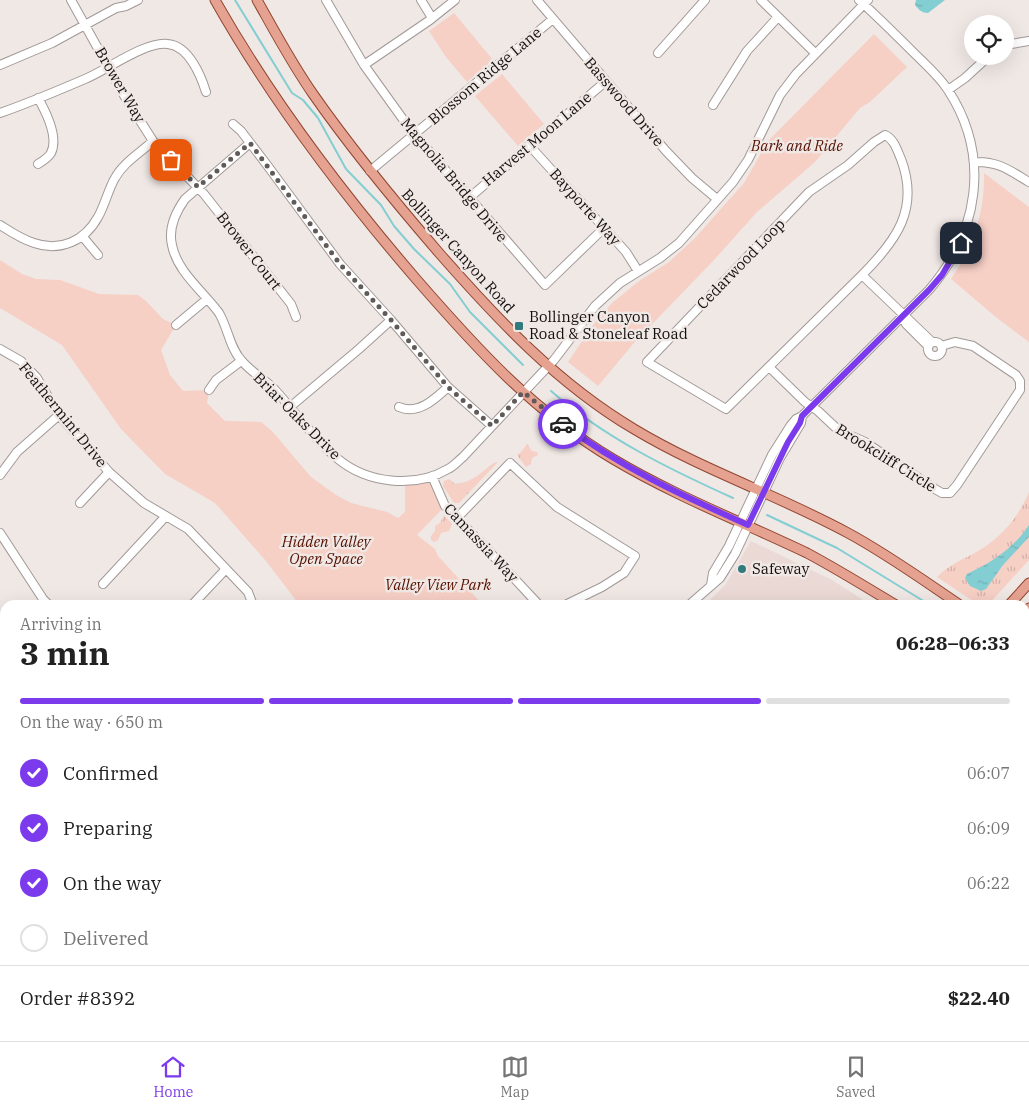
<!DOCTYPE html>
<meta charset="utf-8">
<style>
body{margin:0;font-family:"IBM Plex Serif",serif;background:#f6f6f6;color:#222;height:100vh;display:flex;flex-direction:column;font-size:19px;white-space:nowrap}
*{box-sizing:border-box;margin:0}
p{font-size:16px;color:#767676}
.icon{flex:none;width:28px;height:28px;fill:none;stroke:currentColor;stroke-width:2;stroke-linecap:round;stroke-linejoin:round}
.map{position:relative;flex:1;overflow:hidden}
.drawer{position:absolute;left:0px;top:600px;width:1030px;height:441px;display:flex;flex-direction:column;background:#fff;border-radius:15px 15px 0 0;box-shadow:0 5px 20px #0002}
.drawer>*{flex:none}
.fabs{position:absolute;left:964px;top:15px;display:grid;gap:10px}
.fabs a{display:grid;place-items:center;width:50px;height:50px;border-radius:50%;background:#fff;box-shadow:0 5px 20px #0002;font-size:25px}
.pin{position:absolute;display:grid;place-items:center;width:42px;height:42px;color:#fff;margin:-21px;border-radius:10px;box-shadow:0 2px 8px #0006}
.courier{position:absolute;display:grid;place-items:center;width:50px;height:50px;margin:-25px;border:4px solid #7c3aed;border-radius:50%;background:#fff;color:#222;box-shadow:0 1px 6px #0007}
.overview em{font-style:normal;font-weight:700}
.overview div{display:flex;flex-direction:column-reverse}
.overview{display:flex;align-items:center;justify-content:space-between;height:85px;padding:0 20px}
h1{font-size:32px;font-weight:700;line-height:38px}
.bar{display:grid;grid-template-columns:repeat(4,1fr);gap:8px 5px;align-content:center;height:60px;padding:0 20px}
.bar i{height:6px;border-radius:4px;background:#e0e0e0}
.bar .selected{background:#7c3aed}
.bar p{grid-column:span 4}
.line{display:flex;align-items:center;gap:12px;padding:0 20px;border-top:1px solid #e0e0e0}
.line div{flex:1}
ol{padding:0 20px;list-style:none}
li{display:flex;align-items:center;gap:15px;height:55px}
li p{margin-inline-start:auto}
li .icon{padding:5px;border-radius:50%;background:#7c3aed;color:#fff;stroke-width:4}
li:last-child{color:#767676}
li i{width:28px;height:28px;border:2px solid #e0e0e0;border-radius:50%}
.menu{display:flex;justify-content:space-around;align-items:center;height:70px;border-top:1px solid #e0e0e0;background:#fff;font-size:14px;color:#767676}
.menu a{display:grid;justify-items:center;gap:2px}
.menu .selected{color:#7c3aed}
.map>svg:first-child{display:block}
</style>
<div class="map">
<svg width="1029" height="1041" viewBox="0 0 1029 1041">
<defs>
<pattern id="grass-tufts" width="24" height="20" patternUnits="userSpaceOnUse" patternTransform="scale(1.25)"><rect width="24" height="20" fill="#f6cfc5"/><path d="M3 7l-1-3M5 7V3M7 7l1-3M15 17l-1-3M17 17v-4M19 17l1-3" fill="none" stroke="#d2b1a8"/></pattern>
<pattern id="forest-firs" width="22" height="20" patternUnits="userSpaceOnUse" patternTransform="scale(1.25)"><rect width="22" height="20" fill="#f6cfc5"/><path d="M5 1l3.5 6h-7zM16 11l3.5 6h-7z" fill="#d2b1a8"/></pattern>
<pattern id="water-ripples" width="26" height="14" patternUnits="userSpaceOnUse" patternTransform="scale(1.25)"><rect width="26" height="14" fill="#83ced2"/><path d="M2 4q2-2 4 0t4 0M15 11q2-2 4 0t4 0" fill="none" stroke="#70b0b3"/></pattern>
</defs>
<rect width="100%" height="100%" fill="#f0e8e5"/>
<!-- built -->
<path fill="#ead9d4" d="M751 541 832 580 871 605H705L726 584Z
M1029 863V1041H869L872 1036H1025V868Z"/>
<!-- grass -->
<path fill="url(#grass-tufts)" d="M527 444 532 451 537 452 538 455 532 458 531 464 526 467 517 455 521 452Z
M498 462 459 503H454L443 486 444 481 449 479 455 484C465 483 474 479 481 473 487 469 491 463 498 462Z
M1029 492V560L988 605H979L937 577C946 567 961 560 973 554 1000 539 1017 520 1029 492Z
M444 515 452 524 449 531 441 533 438 540 434 542 431 540V536L435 531V526L440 523Z"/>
<!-- forest -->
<path fill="url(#forest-firs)" d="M1029 738V863L1025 868V740Z
M794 1036H866L862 1041H791Z"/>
<!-- park -->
<path fill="#f6cfc5" d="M454 13 493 60 467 82 446 57 429 31Z
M874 34 907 67 870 102 860 108 815 162 757 212 714 260 633 344 598 386 568 362 593 325 612 303 639 281 669 262 695 238 744 183 768 141Z
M502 74 544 124 518 146 475 96Z
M984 173 1029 207V342L997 318 951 279C973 247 985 212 984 173Z
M0 260 22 274 36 279 60 280 99 294 138 295 146 301 163 319 176 325 161 350 170 375 183 391 209 390 207 403 225 421 261 422 272 431 311 477 336 495 351 503 387 512 398 518 405 512V480L432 476 445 506 417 535 435 549 438 556 483 605H295V599L266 561 215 503 165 474 121 429 62 345 0 308Z
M0 642 5 648V1036H86V1041H0Z
M1025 876 1027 878 1029 877V976H1025Z
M512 1036H569L566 1041H509Z"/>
<!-- water -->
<path fill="url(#water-ripples)" d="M916 0H945L928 13C922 13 919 10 915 5Z
M1029 525V537L1003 565 986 589 981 591 970 586 965 578 967 574C991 563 1014 548 1029 525Z"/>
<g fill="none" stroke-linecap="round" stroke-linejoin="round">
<!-- stream -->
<path stroke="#83ced2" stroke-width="2" d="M235 0 292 93 303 100 318 118 346 169 381 205 394 226 414 249 450 284 470 312 523 365
M551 391C605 438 669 469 733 498
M767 515 837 548 930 605"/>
<defs>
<path id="minor" d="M71 0 125 97 153 141 204 194 291 304 296 317
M326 0 364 65 410 129 545 285 604 228
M421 0 432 18
M537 0 666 151 692 178 717 199
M761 0 815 53
M1005 45 1029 41
M658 53 705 0
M0 65 52 43 116 8 126 6 138 0
M364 65 430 20 455 0
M948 90 965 78 989 56
M38 98C46 112 59 137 51 153 48 158 43 161 38 164
M713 105 747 51 778 17
M0 113C29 103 57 91 85 79 107 70 145 41 168 44 189 46 201 76 206 92
M233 124 241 131 267 165 340 264 391 320 448 387 492 426
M885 135C894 139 897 150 901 159 920 209 896 241 862 275L726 409 647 362 809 192 848 165 874 142Z
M250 143 185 199C175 213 168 228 172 245 177 272 204 292 219 313 228 328 230 349 242 361 252 373 266 380 276 391 296 413 314 439 338 459 367 483 414 489 448 469 454 466 458 461 463 457L554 360 595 306 620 283 660 258 679 243 733 182 748 160 780 95 796 74 868 0
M529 145 626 252 638 271
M974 162C998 161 1009 170 1029 182
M370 171 553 19
M469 198 605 82
M0 225C11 232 21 239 34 243 60 252 85 241 98 217 105 205 108 190 115 178 123 163 140 153 153 141
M83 237 98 255
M862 275 932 342
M903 316 906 324 928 346
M176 325 207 299
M928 349a7 7 0 1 1 14 0a7 7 0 1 1-14 0Z
M0 349 21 361 37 378 59 415 109 472 144 503 188 529 248 592 253 605
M769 367 805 402 818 411 835 427 845 433 865 442 935 489 942 493H950L957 485 1020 390V381L1016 375 973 346 955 342 941 346
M209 390 216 380 241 361
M290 407 359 349 391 320
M399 407C418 415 434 400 448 387
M0 475 17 452 59 415
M432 476 445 506 484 546 539 605
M80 503 109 472
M457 518 510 463 557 507 635 556 624 573 602 587 565 605
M0 533 43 599 49 605
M103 584 166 516
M711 585 713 573 729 546 772 455 791 425 796 419 802 416 929 290C979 232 991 156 948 90 939 76 926 65 914 53 896 35 878 17 859 0
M192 605 226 569
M689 605 720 578 735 554 780 458 801 423 802 416
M0 642 5 648
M122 1036V1041
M766 1036 772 1041
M194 1041 196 1036
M362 1041 366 1036
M469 1041 472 1036"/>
<path id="major" d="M215 0C272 101 342 193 417 280 477 349 534 412 613 459 675 496 742 522 807 553 837 569 866 587 896 605
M257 0C275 32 292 64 313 94 352 150 396 203 440 254 498 320 558 384 634 429 702 470 778 495 848 533 887 554 923 580 960 605
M1009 605 1029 583
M1025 613 1029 608
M1025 646 1029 649
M1025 687 1029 689
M566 1041 569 1036
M586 1041 590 1036"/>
</defs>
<!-- minor casing -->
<use href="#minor" stroke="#a19997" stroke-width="10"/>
<!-- major casing -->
<use href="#major" stroke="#914632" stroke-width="11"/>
<!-- minor -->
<use href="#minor" stroke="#fff" stroke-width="8"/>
<!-- major -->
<use href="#major" stroke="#e6a290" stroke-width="9"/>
</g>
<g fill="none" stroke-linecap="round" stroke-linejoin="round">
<!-- done -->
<path stroke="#605b59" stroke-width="5" stroke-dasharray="0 9" d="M171 160 198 187 250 143 340 264 391 320 448 387 492 426 523 392 563 424"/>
<!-- route -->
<path stroke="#7c3aed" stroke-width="6" d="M563 424C620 467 683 496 748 525L788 442 800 423 802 416 929 290 942 275 961 243"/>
</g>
<!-- markers -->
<g fill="#317a7e" stroke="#f0e8e5" stroke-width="2">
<rect x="514" y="321" width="10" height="10" rx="2.5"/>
<circle cx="742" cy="569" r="5"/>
</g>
<g text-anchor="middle" stroke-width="5" stroke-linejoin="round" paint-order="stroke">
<!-- street labels -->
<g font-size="15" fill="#120f0e" stroke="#f0e8e5">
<text transform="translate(485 76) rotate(-40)" y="5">Blossom Ridge Lane</text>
<text transform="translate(120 85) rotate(60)" y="5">Brower Way</text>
<text transform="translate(624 102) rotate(49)" y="5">Basswood Drive</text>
<text transform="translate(537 139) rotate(-40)" y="5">Harvest Moon Lane</text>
<text transform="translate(454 180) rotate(50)" y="5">Magnolia Bridge Drive</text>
<text transform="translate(585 207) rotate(48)" y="5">Bayporte Way</text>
<text transform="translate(249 251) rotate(52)" y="5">Brower Court</text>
<text transform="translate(458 251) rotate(48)" y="5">Bollinger Canyon Road</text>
<text transform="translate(741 264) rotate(-46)" y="5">Cedarwood Loop</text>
<text transform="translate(63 415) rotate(51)" y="5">Feathermint Drive</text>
<text transform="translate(297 416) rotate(45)" y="5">Briar Oaks Drive</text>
<text transform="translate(886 458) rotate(32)" y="5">Brookcliff Circle</text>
<text transform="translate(481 543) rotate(47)" y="5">Camassia Way</text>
</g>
<!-- park labels -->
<g font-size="15" font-style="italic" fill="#561000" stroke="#f0e8e5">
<text x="797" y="151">Bark and Ride</text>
<text x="326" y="547">Hidden Valley<tspan x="326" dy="17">Open Space</tspan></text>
<text x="438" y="590">Valley View Park</text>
</g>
<!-- poi labels -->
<g font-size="15" fill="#120f0e" stroke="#f0e8e5" text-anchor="start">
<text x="529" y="322">Bollinger Canyon<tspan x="529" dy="17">Road &amp; Stoneleaf Road</tspan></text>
<text x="752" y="574">Safeway</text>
</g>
</g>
</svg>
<div class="fabs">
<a><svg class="icon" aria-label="locate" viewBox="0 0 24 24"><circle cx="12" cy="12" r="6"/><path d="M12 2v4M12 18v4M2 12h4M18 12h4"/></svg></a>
</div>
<div class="pin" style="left:171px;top:160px;background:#ea580c"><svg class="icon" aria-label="bag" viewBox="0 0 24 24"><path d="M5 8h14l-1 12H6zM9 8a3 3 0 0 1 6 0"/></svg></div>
<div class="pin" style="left:961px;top:243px;background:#1f2937"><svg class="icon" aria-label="home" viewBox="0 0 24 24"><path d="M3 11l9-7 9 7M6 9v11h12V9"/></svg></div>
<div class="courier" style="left:563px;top:424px"><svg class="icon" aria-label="car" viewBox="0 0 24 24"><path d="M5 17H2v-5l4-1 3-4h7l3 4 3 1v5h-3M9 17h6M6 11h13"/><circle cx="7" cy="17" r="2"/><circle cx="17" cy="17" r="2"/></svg></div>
<section class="drawer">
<div class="overview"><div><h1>3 min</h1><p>Arriving in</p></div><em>06:28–06:33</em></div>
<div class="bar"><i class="selected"></i><i class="selected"></i><i class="selected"></i><i></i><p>On the way · 650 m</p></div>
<ol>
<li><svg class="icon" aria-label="check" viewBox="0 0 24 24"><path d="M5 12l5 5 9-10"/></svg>Confirmed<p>06:07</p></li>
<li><svg class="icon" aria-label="check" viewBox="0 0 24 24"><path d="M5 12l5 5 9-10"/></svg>Preparing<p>06:09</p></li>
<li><svg class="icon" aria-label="check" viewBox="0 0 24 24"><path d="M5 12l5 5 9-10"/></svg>On the way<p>06:22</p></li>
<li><i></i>Delivered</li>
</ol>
<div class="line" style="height:65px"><div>Order #8392</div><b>$22.40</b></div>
</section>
</div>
<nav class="menu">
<a class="selected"><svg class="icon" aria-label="home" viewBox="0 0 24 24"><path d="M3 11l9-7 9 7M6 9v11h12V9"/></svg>Home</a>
<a><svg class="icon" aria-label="map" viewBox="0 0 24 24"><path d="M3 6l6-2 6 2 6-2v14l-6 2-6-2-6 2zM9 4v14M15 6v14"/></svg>Map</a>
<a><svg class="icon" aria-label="saved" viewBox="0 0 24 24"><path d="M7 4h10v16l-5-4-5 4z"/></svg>Saved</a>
</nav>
